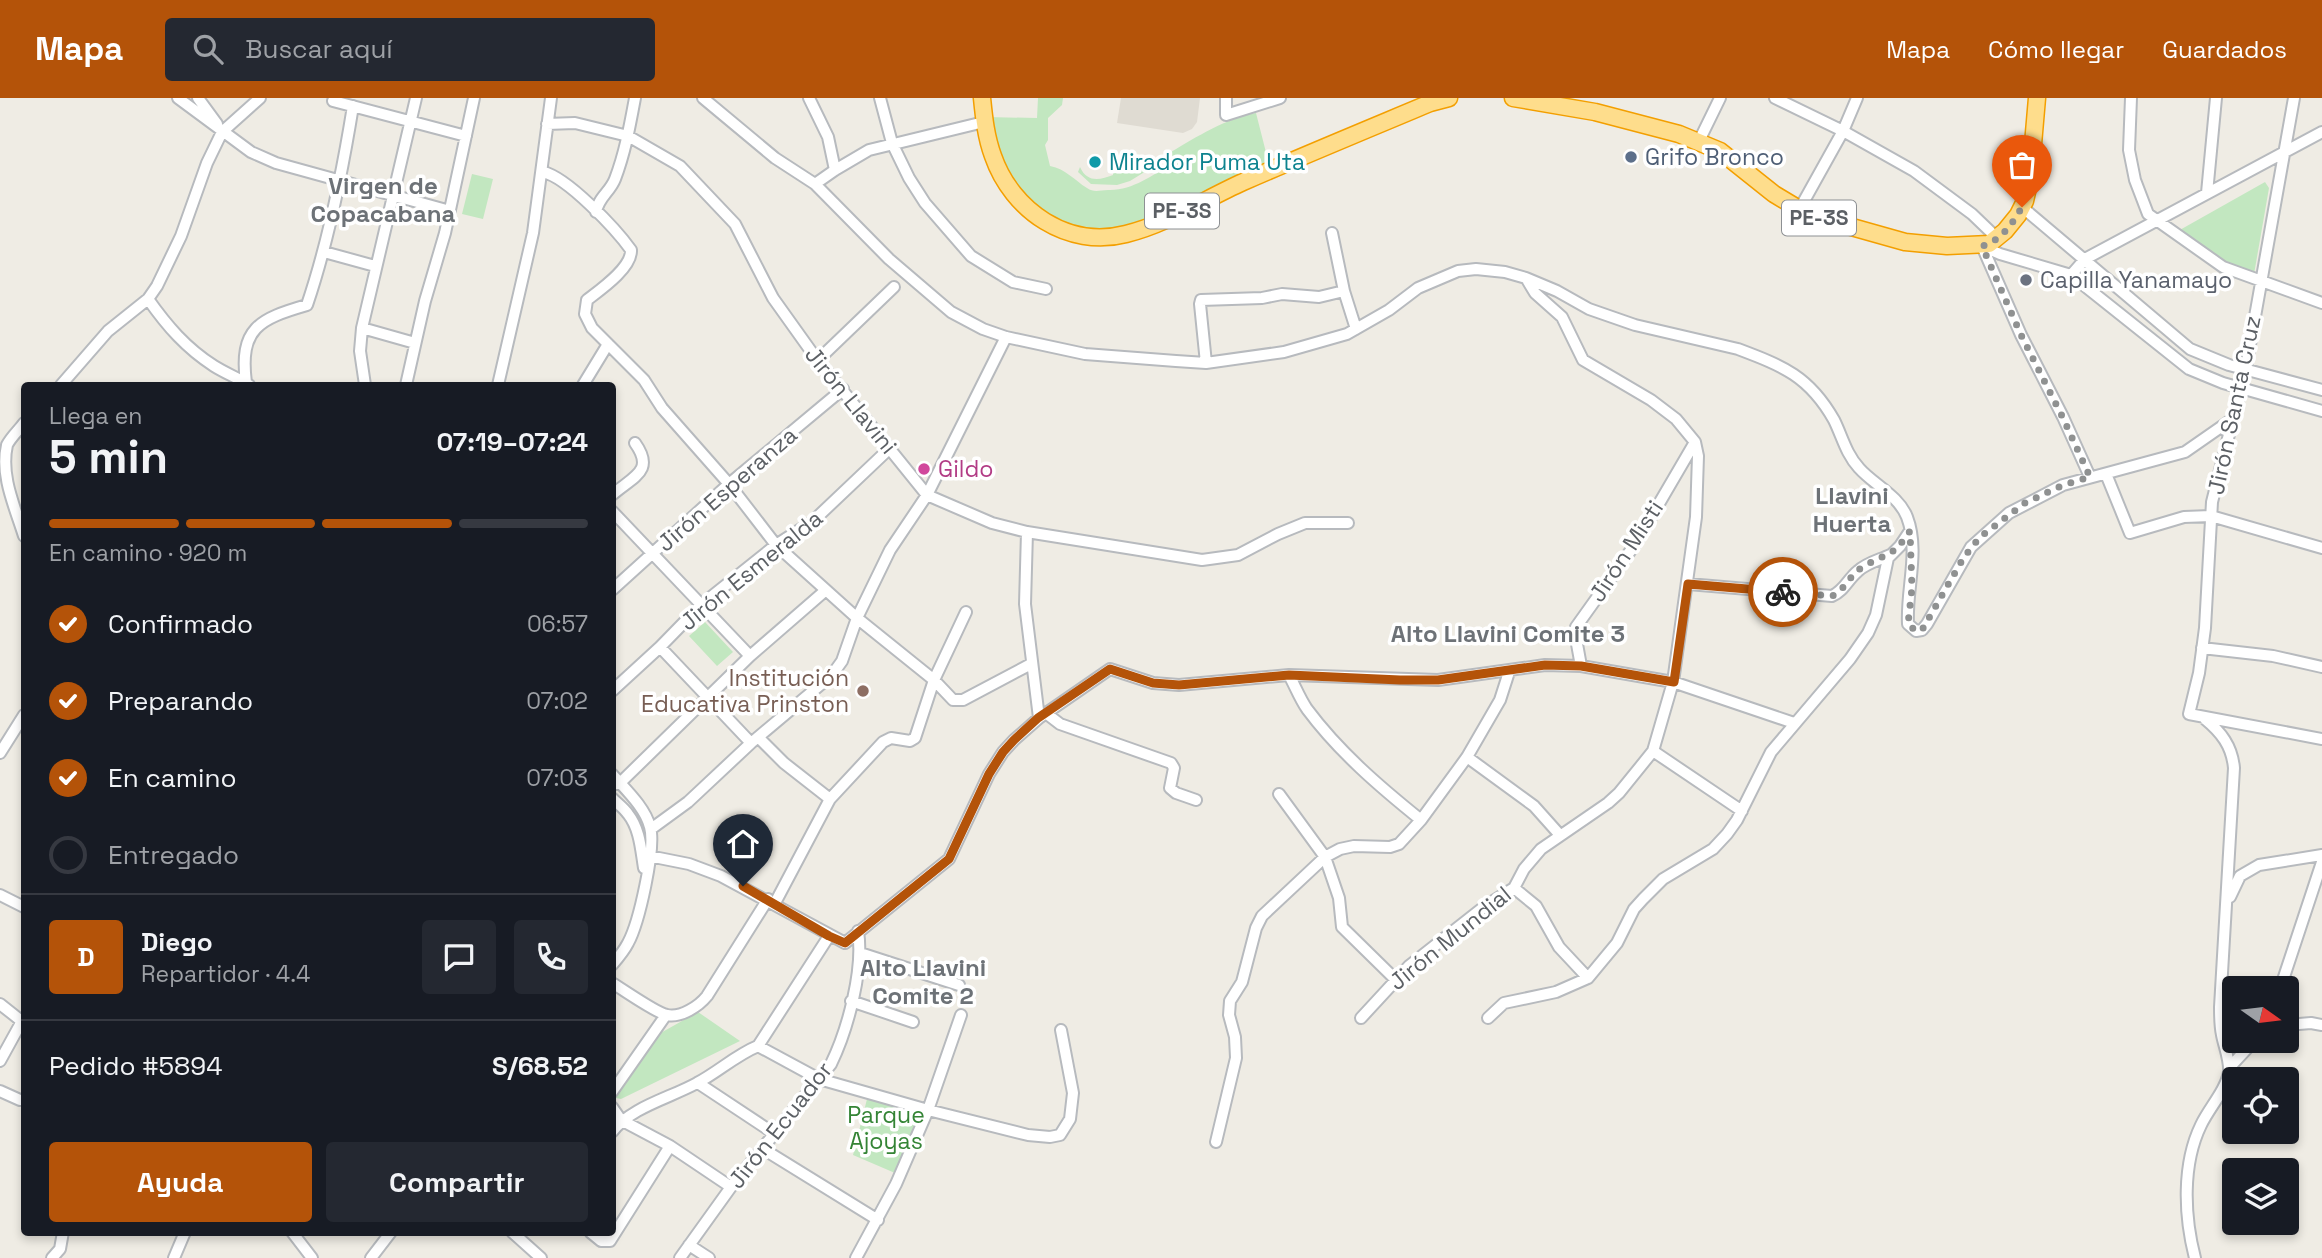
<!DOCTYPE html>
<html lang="es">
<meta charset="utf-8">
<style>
body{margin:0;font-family:"Space Grotesk",sans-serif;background:#242831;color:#f1f3f6;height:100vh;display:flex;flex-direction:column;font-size:26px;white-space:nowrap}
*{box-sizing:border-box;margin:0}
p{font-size:23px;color:#9ea1a6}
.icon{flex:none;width:38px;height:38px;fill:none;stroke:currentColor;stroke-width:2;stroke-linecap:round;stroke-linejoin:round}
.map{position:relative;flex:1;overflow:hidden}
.sheet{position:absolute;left:21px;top:284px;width:595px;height:854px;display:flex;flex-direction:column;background:#171b24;border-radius:7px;box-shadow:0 4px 10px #0003}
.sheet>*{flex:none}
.needle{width:46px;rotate:104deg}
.fabs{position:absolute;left:2222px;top:878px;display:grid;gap:14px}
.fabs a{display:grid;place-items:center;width:77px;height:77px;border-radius:7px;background:#171b24;box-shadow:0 4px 10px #0003;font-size:35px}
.pin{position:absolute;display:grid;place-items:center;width:60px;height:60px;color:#fff;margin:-72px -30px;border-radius:50% 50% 50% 0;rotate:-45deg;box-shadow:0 0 7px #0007}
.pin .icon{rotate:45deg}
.courier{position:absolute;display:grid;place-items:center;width:70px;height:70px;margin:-35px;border:5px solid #b45309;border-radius:50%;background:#fff;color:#222;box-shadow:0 2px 9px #0007}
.headline em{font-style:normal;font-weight:600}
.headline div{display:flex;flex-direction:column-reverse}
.headline{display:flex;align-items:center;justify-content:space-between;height:119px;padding:0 28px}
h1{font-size:46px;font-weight:600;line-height:52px}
.bar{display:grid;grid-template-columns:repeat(4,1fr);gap:10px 7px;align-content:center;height:84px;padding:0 28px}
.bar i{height:9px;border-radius:5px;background:#363941}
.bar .on{background:#b45309}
.bar p{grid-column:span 4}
.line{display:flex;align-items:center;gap:18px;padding:0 28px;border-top:2px solid #363941}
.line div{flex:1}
.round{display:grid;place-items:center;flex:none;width:74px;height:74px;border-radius:7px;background:#242831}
ol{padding:0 28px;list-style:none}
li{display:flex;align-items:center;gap:21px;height:77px}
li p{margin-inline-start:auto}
li .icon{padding:7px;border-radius:50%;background:#b45309;color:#fff;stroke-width:4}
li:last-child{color:#9ea1a6}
li i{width:38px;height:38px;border:4px solid #363941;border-radius:50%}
.cta{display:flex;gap:14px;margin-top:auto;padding:14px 28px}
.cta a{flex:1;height:80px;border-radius:7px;background:#b45309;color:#fff;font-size:28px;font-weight:600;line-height:80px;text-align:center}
.cta a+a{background:#242831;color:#f1f3f6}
header{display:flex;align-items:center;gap:42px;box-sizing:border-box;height:98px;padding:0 35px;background:#b45309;color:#fff}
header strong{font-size:33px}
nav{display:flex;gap:38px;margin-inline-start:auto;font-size:24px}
.search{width:490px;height:63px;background:#242831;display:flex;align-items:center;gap:18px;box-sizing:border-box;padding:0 24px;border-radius:7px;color:#9ea1a6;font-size:26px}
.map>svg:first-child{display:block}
</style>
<header>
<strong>Mapa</strong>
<div class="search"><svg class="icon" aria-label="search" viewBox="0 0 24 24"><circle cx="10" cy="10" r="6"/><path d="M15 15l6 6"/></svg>Buscar aquí</div>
<nav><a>Mapa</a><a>Cómo llegar</a><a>Guardados</a></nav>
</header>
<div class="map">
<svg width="2322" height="1160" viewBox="0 0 2322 1160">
<rect width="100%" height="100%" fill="#efece4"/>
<!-- education -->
<path fill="#dfdbd2" d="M1121 0H1200L1197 24 1192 31 1183 35 1117 25Z"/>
<!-- green -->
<path fill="#c2e7c0" d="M1038 0H1063L1062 7 1048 20V42L1045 47 1050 68C1066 71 1074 82 1087 90 1094 95 1100 92 1108 92 1132 93 1152 77 1172 66L1171 54C1196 39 1227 20 1256 15L1271 74 1131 130 1096 134 1052 122 1010 85 986 19 1037 20Z
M1164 62 1130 83 1117 87 1091 86 1078 74 1080 69C1087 85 1100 82 1113 77V74L1121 72 1122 74 1130 72V69C1143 67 1150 66 1164 62Z
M472 76 493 81 483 121 462 116Z
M2265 84 2269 90 2253 182 2224 170 2178 133Z
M705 524 733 554 717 568 689 538Z
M698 914 740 943 621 1001 616 1000 615 996 657 937Z
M868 997 921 1011 895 1075 853 1057Z"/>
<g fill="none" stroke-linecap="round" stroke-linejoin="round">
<defs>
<path id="minor" d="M178 0 251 54 276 65 450 113
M198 0 217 26
M703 0 775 60 815 86 889 161 951 214 983 231 1006 239 1085 256 1176 263 1206 265 1284 254 1347 236 1389 212 1418 190 1458 173 1476 171 1505 174 1526 180 1557 193 1589 211 1635 227 1738 251C1783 268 1809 278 1834 322 1842 338 1846 356 1859 370 1873 386 1899 398 1907 419 1920 453 1906 491 1908 526L1916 533 1922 532 1927 526 1971 449 2009 415 2063 387 2185 354 2231 322
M809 0 828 39 835 72
M880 0 892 45 909 80 925 105 971 158 1013 184 1046 191
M1226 0V17L1280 0
M1775 0 1843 33 1914 73 1972 116 1997 140
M2131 0 2129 52 2135 82 2148 116 2223 169 2322 205
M2294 0 2246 269 2212 404 2205 530 2199 575 2189 616 2322 641
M333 3 466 38
M547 26 575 25 628 38 680 68 735 126 773 200 813 256 927 397 992 425 1027 434 1202 462 1238 457 1278 436 1305 425H1348
M1699 43 1720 0
M543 74C567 79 616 131 631 152 632 170 600 192 587 202L585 216 592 230 644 282 662 310 729 386 776 447 857 520 934 582 953 602H963L1031 566
M815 86 835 72 869 52 984 24
M2207 95 2216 0
M2022 109 2190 251 2229 267 2322 292
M1799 112 1843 33 1857 0
M596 114C598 100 610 94 615 81 625 55 630 27 635 0
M1332 135 1344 193 1356 231
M1982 148 2000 156 2071 177 2189 271 2223 285 2322 313
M1982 148 2021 237 2063 319 2090 379
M324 154 375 168
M2071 177 2085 161 2322 34
M148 201C167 228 186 250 214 268 225 275 238 280 249 287
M362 230 415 245
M818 262 894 189
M1206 265 1200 206 1201 202 1262 200 1282 196 1319 199 1344 193
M246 285C239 230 259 221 307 207 329 142 342 76 353 8
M61 287 108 233 148 201 157 188 181 138 207 65 222 34 260 0
M365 287 360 253 362 230 416 0
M406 287 425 203 445 135 474 0
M498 287 533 135 551 0
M583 287 608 246
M24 325C19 332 11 339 7 347 0 378 15 409 24 438
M2106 376 2130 435 2184 419 2211 418 2322 450
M612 397C634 378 655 373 635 345
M612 413 750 558
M1027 434 1025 506 1039 620
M1688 486 1832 498C1844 493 1848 481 1858 473 1866 465 1879 462 1890 457
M612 492 729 386 843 291
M660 549 751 645
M2202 550 2273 558 2322 569
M1581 568 1575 535 1576 529 1636 445 1695 344
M1289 577C1295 588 1300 601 1307 611 1339 654 1380 689 1421 722
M612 593 660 549 701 507 776 447 812 424 890 350
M1047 616 1060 626 1171 665 1174 670 1170 690 1176 695 1196 702
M758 639 784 665 830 701
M1653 653 1742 713
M0 655 24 617
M1467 659 1534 708 1559 736
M612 676C625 691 645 709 650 729 656 750 639 825 628 845 624 853 618 860 612 867
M612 687 620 685 750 558 826 492
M1279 696 1325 759 1339 800 1342 829 1396 882
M612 700C617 705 624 710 628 716 640 731 641 752 644 770
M651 731 688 704 751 645 832 577 842 563 857 520 890 452 927 397 1006 239
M649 758 689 766 721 778 845 845 949 761 989 676 1003 654 1014 642 1039 620 1110 571 1153 585 1179 587 1289 577 1438 582 1545 567 1581 568 1673 584 1794 625
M1514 790 1536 808 1559 849 1588 880
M0 797 24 809
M2230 799 2240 778 2259 767 2322 757
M775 805 830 701 883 644 891 640 910 643 915 640 934 582 966 514
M860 855 959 887
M612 885C624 892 656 915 667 917 681 920 699 908 707 898L768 801
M2280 891 2322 764
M851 903 913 924
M0 906 24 925
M1361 920 1409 868 1484 809 1514 790 1524 771 1541 751 1608 705 1619 695 1653 653 1673 584 1696 419 1698 358 1695 344 1676 321 1651 302 1583 262 1562 219 1535 195 1526 180
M1488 920 1504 905 1556 894 1588 880 1617 845 1634 811 1643 801 1663 781 1713 751 1727 736 1737 722 1771 654 1850 561 1868 535 1876 517 1888 460 1900 448 1910 433
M2287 927 2311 925 2322 927
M758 948 819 981 928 1012 1028 1037 1050 1039 1060 1037 1070 1021 1073 995 1061 932
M0 963 22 923
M2229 970 2254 943
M698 985 775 1036
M0 993 20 1002
M612 994 666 917
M612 1009 621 1022 670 1048 731 1089
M612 1034C631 1009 670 1000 697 985 718 974 736 957 758 948L829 838
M1216 1044 1236 960 1235 939 1229 917 1230 903 1242 884 1256 830 1262 818 1325 759 1340 751 1354 748 1390 749 1399 746 1421 722 1467 659 1500 602 1509 574
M763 1051 878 1122
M292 1134 312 1160
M512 1134 541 1160
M590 1134 601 1143H610L670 1048
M689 1147 709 1160
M52 1160 60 1151 63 1134
M174 1160 185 1134
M371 1160 391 1134
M680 1160 731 1089 831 966C848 931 864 871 858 833
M856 1160 896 1086 928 1012 961 917
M2195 1160C2184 1118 2182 1066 2201 1027 2209 1010 2226 992 2229 974 2230 962 2224 948 2222 937 2220 928 2220 919 2220 909L2234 670C2232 648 2221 634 2205 621"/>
<path id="highway" d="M982 0C984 20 986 39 993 58 1012 113 1068 151 1126 136 1167 126 1205 101 1243 84 1305 57 1368 31 1430 5L1449 0
M1513 0 1595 14 1679 36 1720 53 1774 96 1809 117 1905 144 1947 148 1989 146 2005 133 2018 117 2025 103 2030 81 2037 0"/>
</defs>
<!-- minor casing -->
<use href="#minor" stroke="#b7babe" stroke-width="14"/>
<!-- highway casing -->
<use href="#highway" stroke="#f39f00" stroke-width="19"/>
<!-- minor -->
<use href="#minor" stroke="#fff" stroke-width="10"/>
<!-- highway -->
<use href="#highway" stroke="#fedd8c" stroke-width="16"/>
</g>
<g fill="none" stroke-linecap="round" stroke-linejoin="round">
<!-- done -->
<path stroke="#8f9191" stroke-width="7" stroke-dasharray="0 12.6" d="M1783 494 1832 498C1845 492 1849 478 1861 470 1886 454 1891 462 1910 433L1912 490 1908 526 1916 533 1922 532 1964 459 1980 439 2025 405 2063 387 2090 379 2063 320 2021 237 1982 148C2001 143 2013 125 2022 109"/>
<!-- route -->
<path stroke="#b45309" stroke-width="9" d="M743 788 829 838 845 845 949 761 989 676 1003 654 1014 642 1038 620 1110 571 1153 585 1179 587 1289 577 1400 582H1438L1545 567 1581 568 1674 584 1688 486 1783 494"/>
</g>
<!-- markers -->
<circle fill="#5c6f8a" stroke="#fff" stroke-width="2.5" cx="1631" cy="59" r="7"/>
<circle fill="#0f9aa8" stroke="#fff" stroke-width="2.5" cx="1095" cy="64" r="7"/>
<circle fill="#6b7280" stroke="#fff" stroke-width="2.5" cx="2026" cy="182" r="7"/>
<circle fill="#d1479c" stroke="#fff" stroke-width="2.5" cx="924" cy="371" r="7"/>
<circle fill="#8d6e63" stroke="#fff" stroke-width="2.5" cx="863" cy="593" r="7"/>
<g text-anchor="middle" stroke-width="7" stroke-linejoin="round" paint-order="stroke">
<!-- shield labels -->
<g fill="#fff" stroke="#8d9093" stroke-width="2">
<rect x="1145" y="95.5" width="74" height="35" rx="5"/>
<rect x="1782" y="102.5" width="74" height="35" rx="5"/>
</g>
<g font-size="21" font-weight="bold" fill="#5c6065">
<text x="1182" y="120">PE-3S</text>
<text x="1819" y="127">PE-3S</text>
</g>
<!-- service labels -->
<g font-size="23" fill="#4e5e75" stroke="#fff" text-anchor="start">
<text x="1645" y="67">Grifo Bronco</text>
</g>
<!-- culture labels -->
<g font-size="23" fill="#0d838f" stroke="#fff" text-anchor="start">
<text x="1109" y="72">Mirador Puma Uta</text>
</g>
<!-- worship labels -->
<g font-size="23" fill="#5b616d" stroke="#fff" text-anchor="start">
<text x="2040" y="190">Capilla Yanamayo</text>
</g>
<!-- street labels -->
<g font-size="23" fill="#5c6065" stroke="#fff">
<text transform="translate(851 302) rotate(51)" y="8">Jirón Llavini</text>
<text transform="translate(2234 307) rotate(-78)" y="8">Jirón Santa Cruz</text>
<text transform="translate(727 391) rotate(-41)" y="8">Jirón Esperanza</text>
<text transform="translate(1626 453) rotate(-57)" y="8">Jirón Misti</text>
<text transform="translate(751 472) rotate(-39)" y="8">Jirón Esmeralda</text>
<text transform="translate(1450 840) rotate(-39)" y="8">Jirón Mundial</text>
<text transform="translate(780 1027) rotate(-52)" y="8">Jirón Ecuador</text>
</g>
<!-- hotel labels -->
<g font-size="23" fill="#b23c85" stroke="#fff" text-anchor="start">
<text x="938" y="379">Gildo</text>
</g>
<!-- education labels -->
<g font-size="23" fill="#785e54" stroke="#fff" text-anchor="end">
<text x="849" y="588">Institución<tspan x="849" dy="26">Educativa Prinston</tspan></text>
</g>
<!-- park labels -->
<g font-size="23" fill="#348435" stroke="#fff">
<text x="886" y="1025">Parque<tspan x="886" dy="26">Ajoyas</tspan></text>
</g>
<!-- neighbourhood labels -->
<g font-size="24" font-weight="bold" fill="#6d7277" stroke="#fff">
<text x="383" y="96">Virgen de<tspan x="383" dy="28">Copacabana</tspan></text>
<text x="1852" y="406">Llavini<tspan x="1852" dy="28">Huerta</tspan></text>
<text x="1508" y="544">Alto Llavini Comite 3</text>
<text x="923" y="878">Alto Llavini<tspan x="923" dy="28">Comite 2</tspan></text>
</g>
</g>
</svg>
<div class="fabs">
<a><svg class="needle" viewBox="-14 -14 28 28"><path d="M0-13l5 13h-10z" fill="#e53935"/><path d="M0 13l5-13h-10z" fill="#9ea1a6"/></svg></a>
<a><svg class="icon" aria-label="locate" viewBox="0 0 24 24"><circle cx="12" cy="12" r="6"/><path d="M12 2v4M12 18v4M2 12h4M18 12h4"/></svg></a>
<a><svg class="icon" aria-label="layers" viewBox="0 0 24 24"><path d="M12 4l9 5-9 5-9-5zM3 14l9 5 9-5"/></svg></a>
</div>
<div class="pin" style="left:2022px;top:109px;background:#ea580c"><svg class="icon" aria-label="bag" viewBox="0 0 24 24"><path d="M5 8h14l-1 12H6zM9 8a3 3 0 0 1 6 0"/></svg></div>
<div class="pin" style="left:743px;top:788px;background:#1f2937"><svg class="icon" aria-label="home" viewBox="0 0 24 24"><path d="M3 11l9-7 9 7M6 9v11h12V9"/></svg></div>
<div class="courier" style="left:1783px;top:494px"><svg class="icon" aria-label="bike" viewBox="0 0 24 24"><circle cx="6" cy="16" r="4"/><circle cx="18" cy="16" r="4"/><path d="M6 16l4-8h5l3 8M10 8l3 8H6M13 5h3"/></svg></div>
<section class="sheet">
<div class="headline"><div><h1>5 min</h1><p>Llega en</p></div><em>07:19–07:24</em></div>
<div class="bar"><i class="on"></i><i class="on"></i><i class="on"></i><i></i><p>En camino · 920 m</p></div>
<ol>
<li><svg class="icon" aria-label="check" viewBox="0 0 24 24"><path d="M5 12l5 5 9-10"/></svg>Confirmado<p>06:57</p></li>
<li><svg class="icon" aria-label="check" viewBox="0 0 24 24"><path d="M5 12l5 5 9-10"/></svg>Preparando<p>07:02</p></li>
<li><svg class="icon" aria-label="check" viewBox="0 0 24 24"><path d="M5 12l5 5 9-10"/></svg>En camino<p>07:03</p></li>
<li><i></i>Entregado</li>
</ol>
<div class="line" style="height:126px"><b class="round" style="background:#b45309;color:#fff">D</b><div><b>Diego</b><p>Repartidor · 4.4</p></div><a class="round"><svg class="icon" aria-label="chat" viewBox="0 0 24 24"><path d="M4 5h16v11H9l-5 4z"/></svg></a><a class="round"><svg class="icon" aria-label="phone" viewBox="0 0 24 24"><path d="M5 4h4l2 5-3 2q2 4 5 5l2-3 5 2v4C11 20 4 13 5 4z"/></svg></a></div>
<div class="line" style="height:91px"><div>Pedido #5894</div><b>S/68.52</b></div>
<div class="cta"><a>Ayuda</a><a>Compartir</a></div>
</section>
</div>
